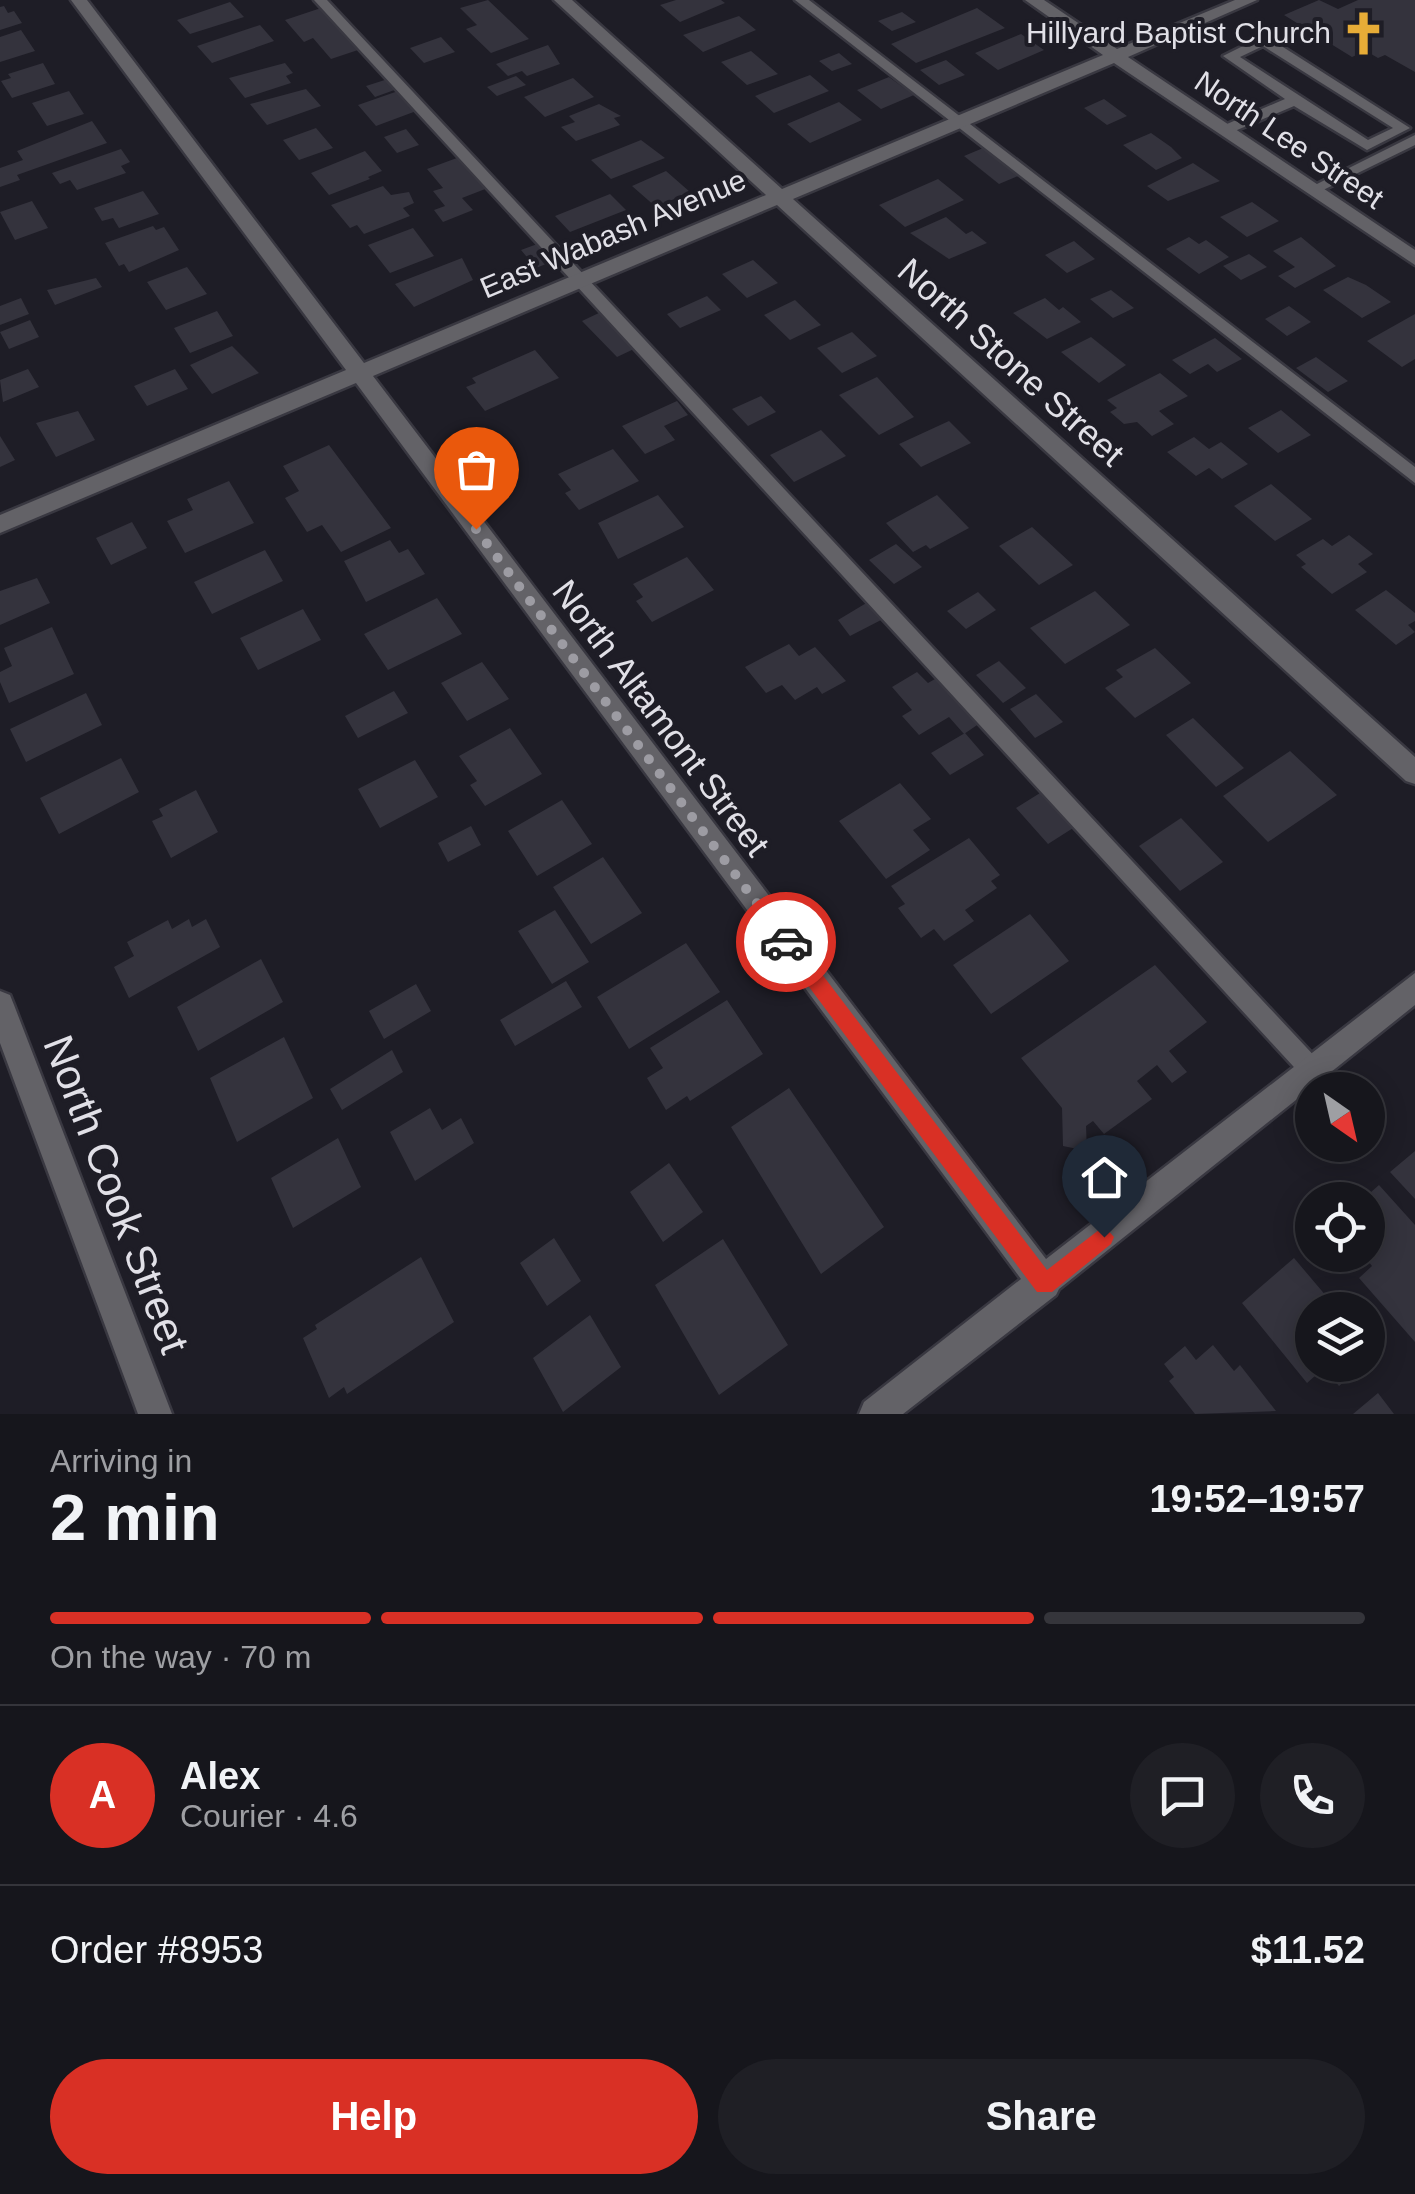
<!DOCTYPE html>
<meta charset="utf-8">
<style>
body{margin:0;font-family:Helvetica,sans-serif;background:#1f1f25;color:#f1f3f6;height:100vh;display:flex;flex-direction:column;font-size:38px;white-space:nowrap}
*{box-sizing:border-box;margin:0}
p{font-size:32px;color:#9e9fa3}
.icon{flex:none;width:55px;height:55px;fill:none;stroke:currentColor;stroke-width:2;stroke-linecap:round;stroke-linejoin:round}
.map{position:relative;height:1414px;overflow:hidden}
.sheet{display:flex;flex-direction:column;background:#16161c;flex:1}
.sheet>*{flex:none}
.needle{width:65px;rotate:146deg}
.controls{position:absolute;left:1295px;top:1072px;display:grid;gap:20px}
.controls a{display:grid;place-items:center;width:90px;height:90px;border-radius:50%;background:#16161c;box-shadow:0 5px 25px #0003,0 0 0 2px #35353b;font-size:50px}
.pin{position:absolute;display:grid;place-items:center;width:85px;height:85px;color:#fff;margin:-102px -42px;border-radius:50% 50% 50% 0;rotate:-45deg;box-shadow:0 0 10px #0007}
.pin .icon{rotate:45deg}
.courier{position:absolute;display:grid;place-items:center;width:100px;height:100px;margin:-50px;border:8px solid #d93025;border-radius:50%;background:#fff;color:#222;box-shadow:0 2px 12px #0007}
.headline em{font-style:normal;font-weight:700}
.headline div{display:flex;flex-direction:column-reverse}
.headline{display:flex;align-items:center;justify-content:space-between;height:170px;padding:0 50px}
h1{font-size:65px;font-weight:700;line-height:75px}
.bar{display:grid;grid-template-columns:repeat(4,1fr);gap:15px 10px;align-content:center;height:120px;padding:0 50px}
.bar i{height:12px;border-radius:8px;background:#35353b}
.bar .selected{background:#d93025}
.bar p{grid-column:span 4}
.line{display:flex;align-items:center;gap:25px;padding:0 50px;border-top:2px solid #35353b}
.line div{flex:1}
.round{display:grid;place-items:center;flex:none;width:105px;height:105px;border-radius:52px;background:#1f1f25}
.action{display:flex;gap:20px;margin-top:auto;padding:20px 50px}
.action a{flex:1;height:115px;border-radius:60px;background:#d93025;color:#fff;font-size:40px;font-weight:700;line-height:115px;text-align:center}
.action a+a{background:#1f1f25;color:#f1f3f6}
.map>svg:first-child{display:block}
</style>
<div class="map">
<svg width="1415" height="1414" viewBox="0 0 1415 1414">
<rect width="100%" height="100%" fill="#1e1d26"/>
<!-- building -->
<path fill="#34333d" d="M488 0 529 39 491 53 466 29 477 25 460 8Z
M676 0H721L725 3 680 22 660 5Z
M1319 0 1338 9 1358 0H1415V72L1385 55 1378 58 1366 51 1352 57 1284 15Z
M230 2 244 17 190 34 177 20Z
M4 6 8 13 14 11 22 23 0 30V7Z
M324 7 361 49 331 59 313 38 304 42 285 20Z
M977 8 1005 28 916 63 891 44Z
M902 12 916 22 892 31 878 21Z
M739 16 756 30 703 52 683 35Z
M260 25 274 41 212 63 197 46Z
M21 30 35 51 0 62V37Z
M1021 34 1044 50 998 70 975 53Z
M441 37 455 52 424 63 410 48Z
M548 45 560 64 527 76 522 71 508 76 496 64Z
M751 51 778 74 747 85 721 62Z
M839 53 852 64 832 71 819 61Z
M946 60 965 75 939 85 920 70Z
M43 63 55 84 12 98 1 81 11 78 8 74Z
M285 63 293 73 286 76 291 83 245 98 229 78Z
M810 75 829 91 774 113 755 96Z
M516 76 526 85 497 96 487 87Z
M889 77 914 95 881 109 857 90Z
M391 78 400 88 375 97 366 86Z
M573 78 594 97 545 117 524 97Z
M306 89 321 106 267 125 250 104Z
M401 90 419 110 376 126 358 105Z
M69 91 84 114 47 126 32 103Z
M1104 99 1127 116 1107 125 1084 108Z
M839 102 862 120 810 143 787 124Z
M599 104 621 116 614 118 620 125 576 141 561 127 575 122 569 116Z
M92 121 107 143 17 175 20 180 0 187V168L23 160 17 151Z
M316 128 333 148 299 160 283 140Z
M406 129 419 145 397 153 384 137Z
M1151 133 1171 147 1182 158 1156 170 1123 145Z
M641 140 665 158 611 179 591 160Z
M988 146 1023 174 999 184 964 156Z
M121 149 130 162 121 166 126 173 77 190 70 180 60 184 52 173Z
M365 151 382 171 368 177 370 179 329 195 311 173Z
M465 155 493 186 462 198 473 210 443 222 434 210 445 206 433 191 443 188 427 169Z
M1193 163 1220 181 1168 201 1147 186Z
M666 171 690 192 656 207 632 186Z
M938 179 964 200 905 227 879 205Z
M383 186 391 195 409 192 414 203 403 208 410 216 364 234 357 225 350 228 331 205Z
M143 191 159 214 119 228 113 218 102 221 94 208Z
M610 194 626 210 570 232 555 216Z
M32 201 48 228 15 240 0 212Z
M1252 202 1279 221 1247 237 1220 217Z
M946 217 966 234 972 231 987 243 949 259 910 233Z
M153 226 156 230 164 227 179 250 129 272 124 264 119 266 105 243Z
M413 228 434 256 390 273 368 245Z
M1189 237 1199 244 1206 240 1229 257 1199 274 1166 249Z
M1301 237 1336 266 1295 288 1278 276 1295 267 1273 251Z
M1074 241 1095 259 1067 273 1045 255Z
M540 243 556 260 536 268 521 250Z
M1249 254 1267 267 1241 280 1223 266Z
M462 258 473 280 414 307 395 284Z
M753 260 778 283 747 298 722 274Z
M187 267 207 294 166 310 147 282Z
M1348 277 1366 285 1391 302 1362 318 1323 290Z
M96 278 102 287 55 305 47 290Z
M1111 290 1134 308 1113 318 1090 299Z
M707 296 721 310 680 328 667 314Z
M21 298 29 314 0 325V306Z
M1045 298 1059 310 1063 307 1081 322 1047 339 1013 313Z
M795 300 821 325 790 340 764 315Z
M1289 306 1311 322 1287 336 1265 319Z
M217 311 233 336 190 353 174 328Z
M601 312 636 348 617 357 582 321Z
M1415 314V359L1402 367 1367 341Z
M30 320 39 337 9 349 0 332Z
M852 332 877 356 842 373 817 348Z
M1091 337 1126 365 1099 383 1061 352Z
M1215 338 1242 359 1217 372 1208 364 1190 374 1172 360Z
M232 346 259 373 212 394 190 365Z
M535 350 559 378 485 411 466 387 476 383 472 378Z
M1316 357 1348 381 1328 392 1296 368Z
M28 369 39 387 3 402 0 380Z
M175 369 188 389 147 406 134 386Z
M1160 373 1188 396 1159 411 1174 424 1152 436 1137 422 1124 424 1110 412 1117 408 1107 400Z
M877 377 914 417 879 435 839 395Z
M761 396 776 412 748 426 732 409Z
M677 401 688 415 664 426 675 440 645 454 622 426Z
M1281 410 1311 435 1278 453 1248 428Z
M78 411 95 440 56 457 36 423Z
M949 421 971 443 921 467 899 444Z
M821 430 846 456 794 482 770 455Z
M0 436 15 460 0 467Z
M1194 437 1209 449 1221 442 1248 464 1222 479 1209 468 1196 476 1167 452Z
M329 445 391 528 341 552 322 525 307 532 285 498 299 491 283 466Z
M613 449 639 481 579 510 565 493 571 490 558 474Z
M229 481 254 523 185 553 167 521 193 510 187 499Z
M1271 484 1312 519 1275 541 1234 506Z
M658 495 684 527 618 559 598 523Z
M937 495 969 528 930 549 926 545 913 552 886 523Z
M132 522 147 548 111 565 96 538Z
M1032 527 1073 565 1039 585 999 546Z
M1349 535 1373 554 1358 564 1367 572 1332 594 1301 567 1306 564 1296 555 1323 539 1332 546Z
M390 540 399 553 408 549 425 574 366 602 344 561Z
M896 544 922 567 894 584 869 560Z
M265 550 283 581 212 614 194 582Z
M687 557 714 590 652 622 636 601 643 597 633 584Z
M37 578 50 603 0 625V591Z
M1386 590 1415 613V621L1408 625 1415 632 1396 645 1355 610Z
M1095 591 1130 625 1065 664 1030 628Z
M978 592 996 610 966 629 947 611Z
M437 598 462 634 388 670 364 634Z
M868 602 883 619 850 636 838 620Z
M303 609 321 640 258 670 240 638Z
M52 627 74 674 9 703 0 682V672L12 666 4 648Z
M789 644 799 656 815 647 846 681 822 694 817 687 795 700 782 685 766 693 745 667Z
M1155 648 1191 683 1135 718 1105 688 1123 677 1116 670Z
M999 661 1026 688 1003 703 976 675Z
M482 662 509 699 467 721 441 683Z
M917 672 928 683 942 675 983 721 964 734 949 717 919 735 902 716 912 710 892 687Z
M394 691 408 713 358 738 345 716Z
M86 693 102 725 26 762 10 729Z
M1036 694 1063 722 1035 738 1010 709Z
M1193 718 1244 768 1216 787 1166 735Z
M510 728 542 774 485 806 470 785 477 781 459 756Z
M965 733 984 755 950 775 931 753Z
M1290 751 1337 795 1268 842 1223 796Z
M121 758 139 792 59 834 40 798Z
M415 760 438 797 380 828 358 789Z
M900 783 931 819 913 830 930 850 886 879 839 821Z
M1048 788 1081 823 1048 844 1016 808Z
M196 790 218 832 171 858 152 821 163 816 159 809Z
M562 800 592 844 537 876 508 831Z
M1181 818 1223 862 1180 891 1139 846Z
M471 826 481 845 448 862 438 843Z
M969 838 1000 875 991 881 997 888 965 910 974 921 944 941 934 929 921 938 898 908 905 904 891 886Z
M603 857 642 913 591 944 553 887Z
M555 910 589 962 552 984 518 931Z
M1030 914 1069 961 991 1014 953 965Z
M189 919 192 927 206 919 220 947 129 998 114 967 134 956 127 942 168 920 172 929Z
M686 943 720 992 629 1049 597 997Z
M261 959 283 1002 198 1051 177 1007Z
M1155 965 1207 1022 1169 1051 1187 1072 1172 1083 1157 1065 1137 1081 1152 1099 1104 1134 1093 1121 1086 1126 1087 1151 1063 1146 1062 1108 1021 1058Z
M566 981 582 1007 515 1046 500 1020Z
M416 984 431 1011 384 1039 369 1011Z
M727 1000 763 1054 690 1101 687 1096 666 1110 647 1078 663 1068 650 1048Z
M284 1037 313 1098 237 1142 210 1078Z
M392 1050 403 1072 342 1110 330 1089Z
M789 1088 884 1227 821 1274 731 1127Z
M430 1108 442 1130 461 1118 474 1143 415 1181 390 1132Z
M338 1138 361 1187 293 1228 271 1178Z
M1415 1151V1199L1390 1172Z
M669 1163 703 1212 663 1242 630 1192Z
M1379 1185 1415 1225V1342L1359 1278 1372 1266 1363 1255H1368V1200H1362Z
M554 1238 581 1281 547 1306 520 1263Z
M723 1239 788 1345 719 1395 655 1285Z
M421 1257 454 1322 347 1394 344 1387 329 1398 303 1338 317 1329 315 1325Z
M1294 1258 1338 1310H1312V1365H1364L1339 1386 1324 1368 1307 1383 1242 1303Z
M590 1315 621 1367 563 1412 533 1358Z
M1213 1345 1234 1371 1240 1365 1276 1411 1195 1414 1169 1381 1174 1377 1164 1364 1185 1346 1196 1360Z
M1378 1393 1394 1414H1353Z"/>
<g fill="none" stroke-linecap="round" stroke-linejoin="round">
<defs>
<path id="service" d="M314 0H327L1320 1062 1324 1070 1320 1078 1312 1082 1304 1078Z
M795 0H809L1415 467V483Z
M1259 38H1269L1410 128 1367 150 1294 106 1230 133H1220V127L1285 99 1223 56ZM1263 46 1393 128 1368 140 1240 57Z
M1415 135V145L1317 193 1312 195 1305 190Z"/>
<path id="minor" d="M71 0H87L364 363 766 195 554 0H572L782 189 1103 55 1025 0H1044L1117 49 1235 0H1257L1128 57 1415 250V265L1114 63 793 199 1415 757V784L1406 781 777 205 373 376 1046 1259 1415 973V1005L1059 1289 1056 1295 903 1414H859L864 1402 1021 1279 356 383 0 533V515L346 370Z
M0 991 10 995 14 1005 172 1414H138L0 1043Z"/>
</defs>
<!-- service casing -->
<use href="#service" stroke="#393841" stroke-width="5"/>
<!-- minor casing -->
<use href="#minor" stroke="#393841" stroke-width="5"/>
<!-- service -->
<use href="#service" fill="#636267" fill-rule="evenodd"/>
<!-- minor -->
<use href="#minor" fill="#636267" fill-rule="evenodd"/>
</g>
<!-- route -->
<path fill="#d93025" d="M786 933 793 936 1047 1270 1104 1226 1114 1237 1111 1244 1052 1292H1037L780 948 777 942Z"/>
<g fill="none" stroke-linecap="round" stroke-linejoin="round">
<!-- done -->
<path stroke="#9d9ca3" stroke-width="10" stroke-dasharray="0 18" d="M476 529 786 942"/>
</g>
<!-- icons -->
<defs>
<symbol id="church-bare" viewBox="-9 -9 18 18"><path d="M-1.2-6h2.4v3.5h3.3v2.4h-3.3V6h-2.4V-.1h-3.3v-2.4h3.3Z" fill="#e7ac37" stroke="#1e1d26" stroke-width="2.5" paint-order="stroke"/></symbol>
</defs>
<g fill-rule="evenodd">
<use href="#church-bare" x="1332" y="2" width="63" height="63"/>
</g>
<g text-anchor="middle" stroke-width="8" stroke-linejoin="round" paint-order="stroke">
<!-- far-poi labels -->
<g font-size="30" fill="#e1e0e7" stroke="#1e1d26" text-anchor="end">
<text x="1331" y="43">Hillyard Baptist Church</text>
</g>
<!-- far-street labels -->
<g font-size="30" fill="#e1e0e7" stroke="#1e1d26">
<text transform="translate(1289 140) rotate(34)" y="10">North Lee Street</text>
<text transform="translate(613 234) rotate(-23)" y="10">East Wabash Avenue</text>
</g>
<!-- street labels -->
<g font-size="35" fill="#e1e0e7" stroke="#1e1d26">
<text transform="translate(1011 362) rotate(42)" y="12">North Stone Street</text>
<text transform="translate(661 718) rotate(53)" y="12">North Altamont Street</text>
</g>
<!-- near-street labels -->
<g font-size="42" fill="#e1e0e7" stroke="#1e1d26">
<text transform="translate(117 1194) rotate(69)" y="15">North Cook Street</text>
</g>
</g>
</svg>
<div class="controls">
<a><svg class="needle" viewBox="-14 -14 28 28"><path d="M0-13l5 13h-10z" fill="#e53935"/><path d="M0 13l5-13h-10z" fill="#9e9fa3"/></svg></a>
<a><svg class="icon" aria-label="locate" viewBox="0 0 24 24"><circle cx="12" cy="12" r="6"/><path d="M12 2v4M12 18v4M2 12h4M18 12h4"/></svg></a>
<a><svg class="icon" aria-label="layers" viewBox="0 0 24 24"><path d="M12 4l9 5-9 5-9-5zM3 14l9 5 9-5"/></svg></a>
</div>
<div class="pin" style="left:476px;top:529px;background:#ea580c"><svg class="icon" aria-label="bag" viewBox="0 0 24 24"><path d="M5 8h14l-1 12H6zM9 8a3 3 0 0 1 6 0"/></svg></div>
<div class="pin" style="left:1104px;top:1237px;background:#1f2937"><svg class="icon" aria-label="home" viewBox="0 0 24 24"><path d="M3 11l9-7 9 7M6 9v11h12V9"/></svg></div>
<div class="courier" style="left:786px;top:942px"><svg class="icon" aria-label="car" viewBox="0 0 24 24"><path d="M5 17H2v-5l4-1 3-4h7l3 4 3 1v5h-3M9 17h6M6 11h13"/><circle cx="7" cy="17" r="2"/><circle cx="17" cy="17" r="2"/></svg></div>
</div>
<section class="sheet">
<div class="headline"><div><h1>2 min</h1><p>Arriving in</p></div><em>19:52–19:57</em></div>
<div class="bar"><i class="selected"></i><i class="selected"></i><i class="selected"></i><i></i><p>On the way · 70 m</p></div>
<div class="line" style="height:180px"><b class="round" style="background:#d93025;color:#fff">A</b><div><b>Alex</b><p>Courier · 4.6</p></div><a class="round"><svg class="icon" aria-label="chat" viewBox="0 0 24 24"><path d="M4 5h16v11H9l-5 4z"/></svg></a><a class="round"><svg class="icon" aria-label="phone" viewBox="0 0 24 24"><path d="M5 4h4l2 5-3 2q2 4 5 5l2-3 5 2v4C11 20 4 13 5 4z"/></svg></a></div>
<div class="line" style="height:130px"><div>Order #8953</div><b>$11.52</b></div>
<div class="action"><a>Help</a><a>Share</a></div>
</section>
